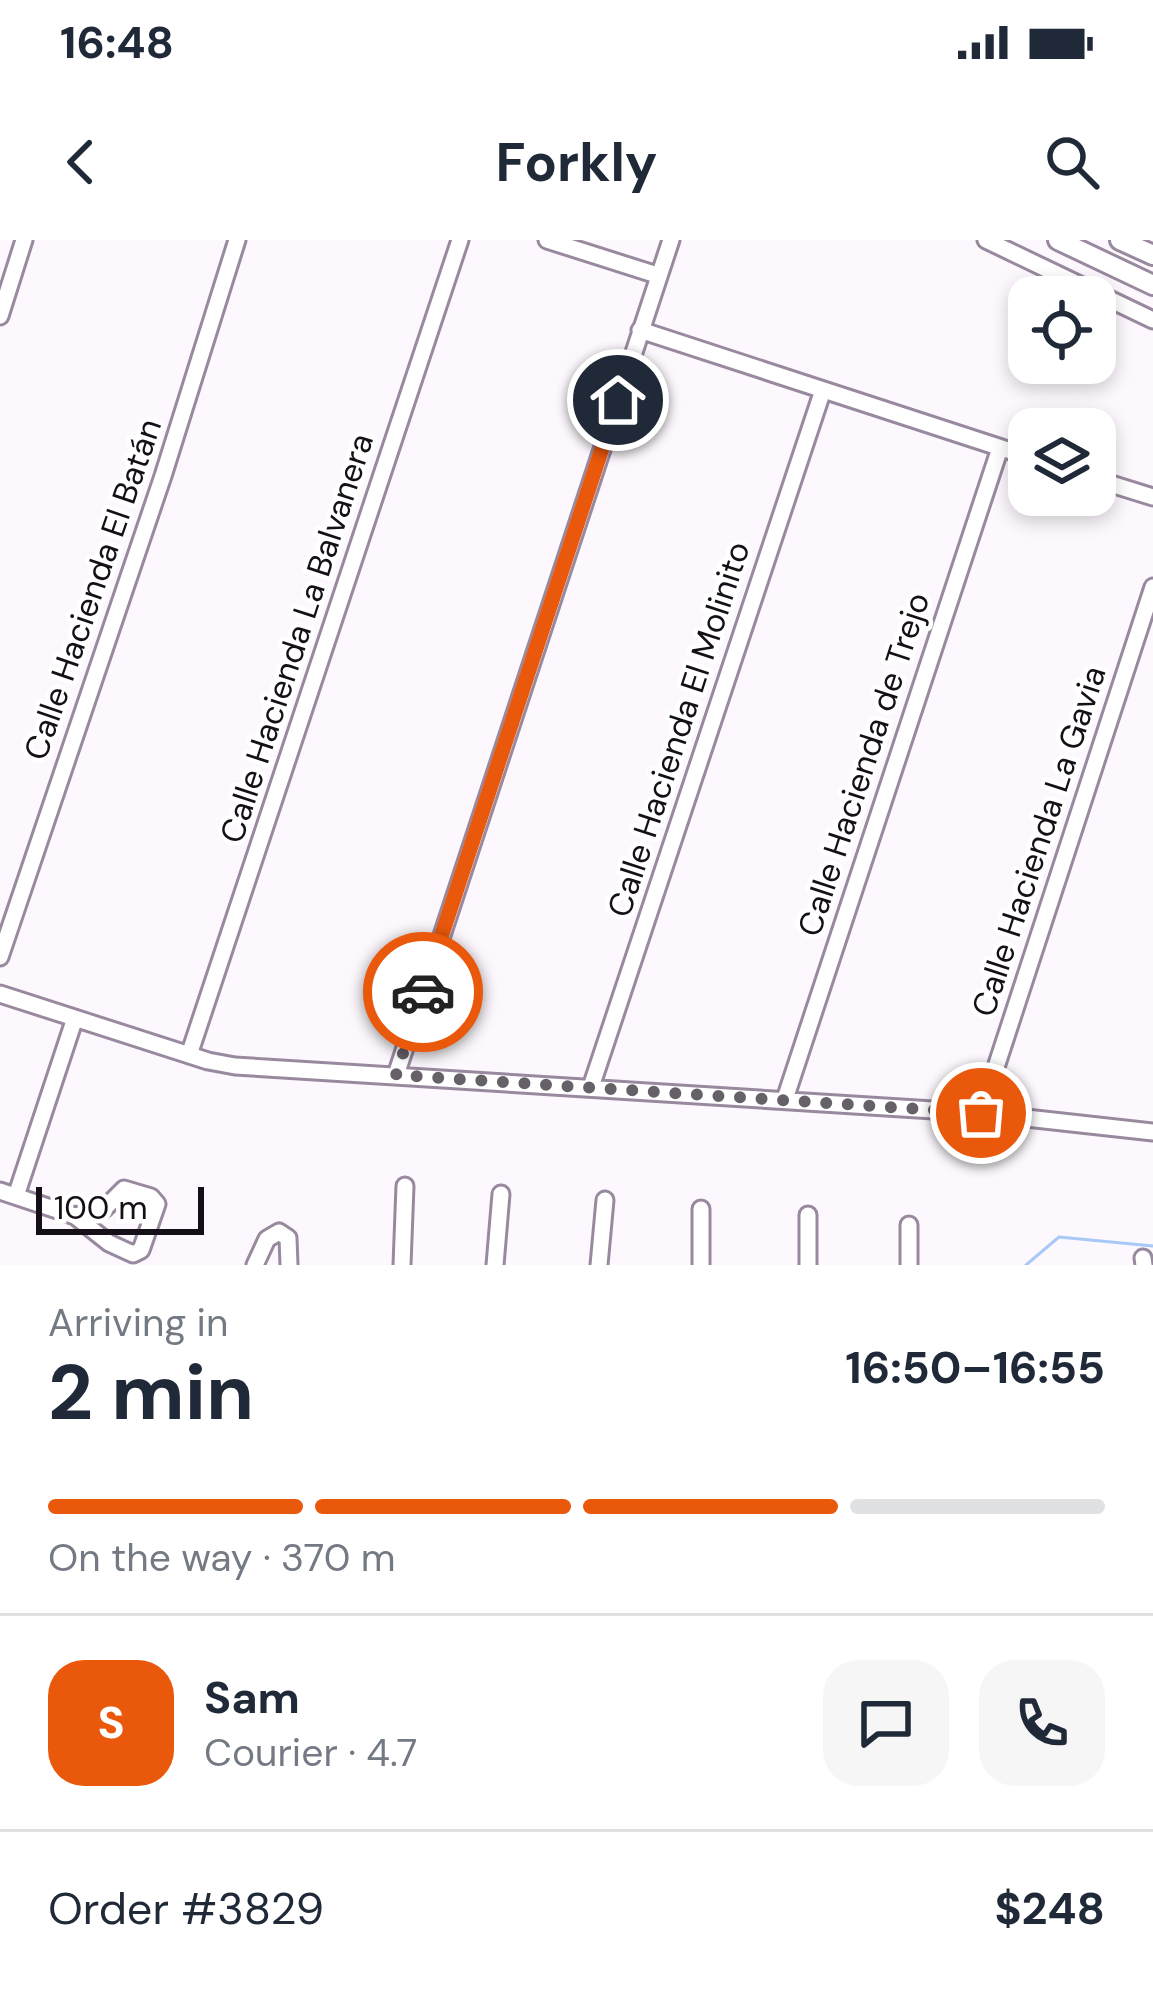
<!DOCTYPE html>
<meta charset="utf-8">
<style>
body{margin:0;font-family:"DM Sans",sans-serif;background:#f6f6f7;color:#1f2937;height:100vh;display:flex;flex-direction:column;font-size:45px;white-space:nowrap}
*{box-sizing:border-box;margin:0}
p{font-size:39px;color:#747a83}
.icon{flex:none;width:66px;height:66px;fill:none;stroke:currentColor;stroke-width:2;stroke-linecap:round;stroke-linejoin:round}
.map{position:relative;height:1025px;overflow:hidden}
.side{display:flex;flex-direction:column;background:#fff;flex:1}
.side>*{flex:none}
.buttons{position:absolute;left:1008px;top:36px;display:grid;gap:24px}
.buttons a{display:grid;place-items:center;width:108px;height:108px;border-radius:24px;background:#fff;box-shadow:0 6px 18px #0003;font-size:60px}
.scale{position:absolute;left:36px;bottom:30px;width:168px;box-sizing:border-box;padding-left:12px;border:6px solid #150f17;border-top:0;font-size:33px;line-height:42px;white-space:nowrap;color:#150f17;-webkit-text-stroke:9px #fff;paint-order:stroke}
.pin{position:absolute;display:grid;place-items:center;width:102px;height:102px;color:#fff;margin:-51px;border:6px solid #fff;border-radius:50%;box-shadow:0 3px 12px #0007}
.courier{position:absolute;display:grid;place-items:center;width:120px;height:120px;margin:-60px;border:9px solid #ea580c;border-radius:50%;background:#fff;color:#222;box-shadow:0 3px 15px #0007}
.head em{font-style:normal;font-weight:700}
.head div{display:flex;flex-direction:column-reverse}
.head{display:flex;align-items:center;justify-content:space-between;height:204px;padding:0 48px}
h1{font-size:78px;font-weight:700;line-height:90px}
.bar{display:grid;grid-template-columns:repeat(4,1fr);gap:18px 12px;align-content:center;height:144px;padding:0 48px}
.bar i{height:15px;border-radius:9px;background:#e0e1e3}
.bar .selected{background:#ea580c}
.bar p{grid-column:span 4}
.line{display:flex;align-items:center;gap:30px;padding:0 48px;border-top:3px solid #e0e1e3}
.line div{flex:1}
.round{display:grid;place-items:center;flex:none;width:126px;height:126px;border-radius:36px;background:#f6f6f7}
.status{display:flex;justify-content:space-between;align-items:center;height:84px;padding:0 60px;background:#fff;direction:ltr}
.status svg{height:33px;fill:currentColor}
header{display:flex;justify-content:space-between;align-items:center;height:156px;padding:0 48px;background:#fff;font-size:54px;font-weight:700}
.map>svg:first-child{display:block}
</style>
<div class="status"><b>16:48</b><svg viewBox="0 0 49 12"><path d="M0 12V9h3v3zM5 12V6h3v6zM10 12V3h3v9zM15 12V0h3v12zM26 1h20v11H26zM47 4h2v5h-2z"/></svg></div>
<header><svg class="icon" aria-label="back" viewBox="0 0 24 24"><path d="M15 5l-7 7 7 7"/></svg>Forkly<svg class="icon" aria-label="search" viewBox="0 0 24 24"><circle cx="10" cy="10" r="6"/><path d="M15 15l6 6"/></svg></header>
<div class="map">
<svg width="1153" height="1025" viewBox="0 0 1153 1025">
<rect width="100%" height="100%" fill="#fcf8fd"/>
<g fill="none" stroke-linecap="round" stroke-linejoin="round">
<!-- stream -->
<path stroke="#a8c9f6" stroke-width="3" d="M1026 1025 1059 997 1153 1006"/>
<defs>
<path id="minor" d="M547 0 657 35
M986 0 1153 80
M0 76 24 0
M640 90 1029 217
M1095 239 1153 257
M0 717 163 236 237 0
M0 754 208 821 235 826 981 873 1153 892
M189 815 460 0
M396 835 671 0
M591 847 823 150
M785 859 1000 208
M981 873 1153 347
M0 951 75 976 109 1003 133 1014 141 1010 157 964 151 957 124 949 104 969 75 976
M16 956 75 778
M701 969V1025
M1143 1018 1144 1025
M255 1025 267 999 279 992 288 998 289 1025
M402 1025 405 946
M495 1025 501 954
M599 1025 605 960
M808 1025V975
M909 1025V985"/>
<path id="major" d="M1058 0 1153 45
M1120 0 1153 15"/>
</defs>
<!-- minor casing -->
<use href="#minor" stroke="#99899f" stroke-width="21"/>
<!-- major casing -->
<use href="#major" stroke="#99899f" stroke-width="24"/>
<!-- minor -->
<use href="#minor" stroke="#fff" stroke-width="15"/>
<!-- major -->
<use href="#major" stroke="#fff" stroke-width="18"/>
</g>
<g fill="none" stroke-linecap="round" stroke-linejoin="round">
<!-- done -->
<path stroke="#666168" stroke-width="12" stroke-dasharray="0 21.6" d="M423 752 396 835 981 873"/>
<!-- route -->
<path stroke="#ea580c" stroke-width="15" d="M423 752 618 160"/>
</g>
<g text-anchor="middle" stroke-width="9" stroke-linejoin="round" paint-order="stroke">
<!-- street labels -->
<g font-size="33" fill="#150f17" stroke="#fff">
<text transform="translate(92 349) rotate(-71)" y="12">Calle Hacienda El Batán</text>
<text transform="translate(296 398) rotate(-72)" y="12">Calle Hacienda La Balvanera</text>
<text transform="translate(678 489) rotate(-72)" y="12">Calle Hacienda El Molinito</text>
<text transform="translate(863 524) rotate(-72)" y="12">Calle Hacienda de Trejo</text>
<text transform="translate(1038 601) rotate(-72)" y="12">Calle Hacienda La Gavia</text>
</g>
</g>
</svg>
<div class="buttons">
<a><svg class="icon" aria-label="locate" viewBox="0 0 24 24"><circle cx="12" cy="12" r="6"/><path d="M12 2v4M12 18v4M2 12h4M18 12h4"/></svg></a>
<a><svg class="icon" aria-label="layers" viewBox="0 0 24 24"><path d="M12 4l9 5-9 5-9-5zM3 14l9 5 9-5"/></svg></a>
</div>
<div class="scale">100 m</div>
<div class="pin" style="left:981px;top:873px;background:#ea580c"><svg class="icon" aria-label="bag" viewBox="0 0 24 24"><path d="M5 8h14l-1 12H6zM9 8a3 3 0 0 1 6 0"/></svg></div>
<div class="pin" style="left:618px;top:160px;background:#1f2937"><svg class="icon" aria-label="home" viewBox="0 0 24 24"><path d="M3 11l9-7 9 7M6 9v11h12V9"/></svg></div>
<div class="courier" style="left:423px;top:752px"><svg class="icon" aria-label="car" viewBox="0 0 24 24"><path d="M5 17H2v-5l4-1 3-4h7l3 4 3 1v5h-3M9 17h6M6 11h13"/><circle cx="7" cy="17" r="2"/><circle cx="17" cy="17" r="2"/></svg></div>
</div>
<section class="side">
<div class="head"><div><h1>2 min</h1><p>Arriving in</p></div><em>16:50–16:55</em></div>
<div class="bar"><i class="selected"></i><i class="selected"></i><i class="selected"></i><i></i><p>On the way · 370 m</p></div>
<div class="line" style="height:216px"><b class="round" style="background:#ea580c;color:#fff">S</b><div><b>Sam</b><p>Courier · 4.7</p></div><a class="round"><svg class="icon" aria-label="chat" viewBox="0 0 24 24"><path d="M4 5h16v11H9l-5 4z"/></svg></a><a class="round"><svg class="icon" aria-label="phone" viewBox="0 0 24 24"><path d="M5 4h4l2 5-3 2q2 4 5 5l2-3 5 2v4C11 20 4 13 5 4z"/></svg></a></div>
<div class="line" style="height:156px"><div>Order #3829</div><b>$248</b></div>
</section>
